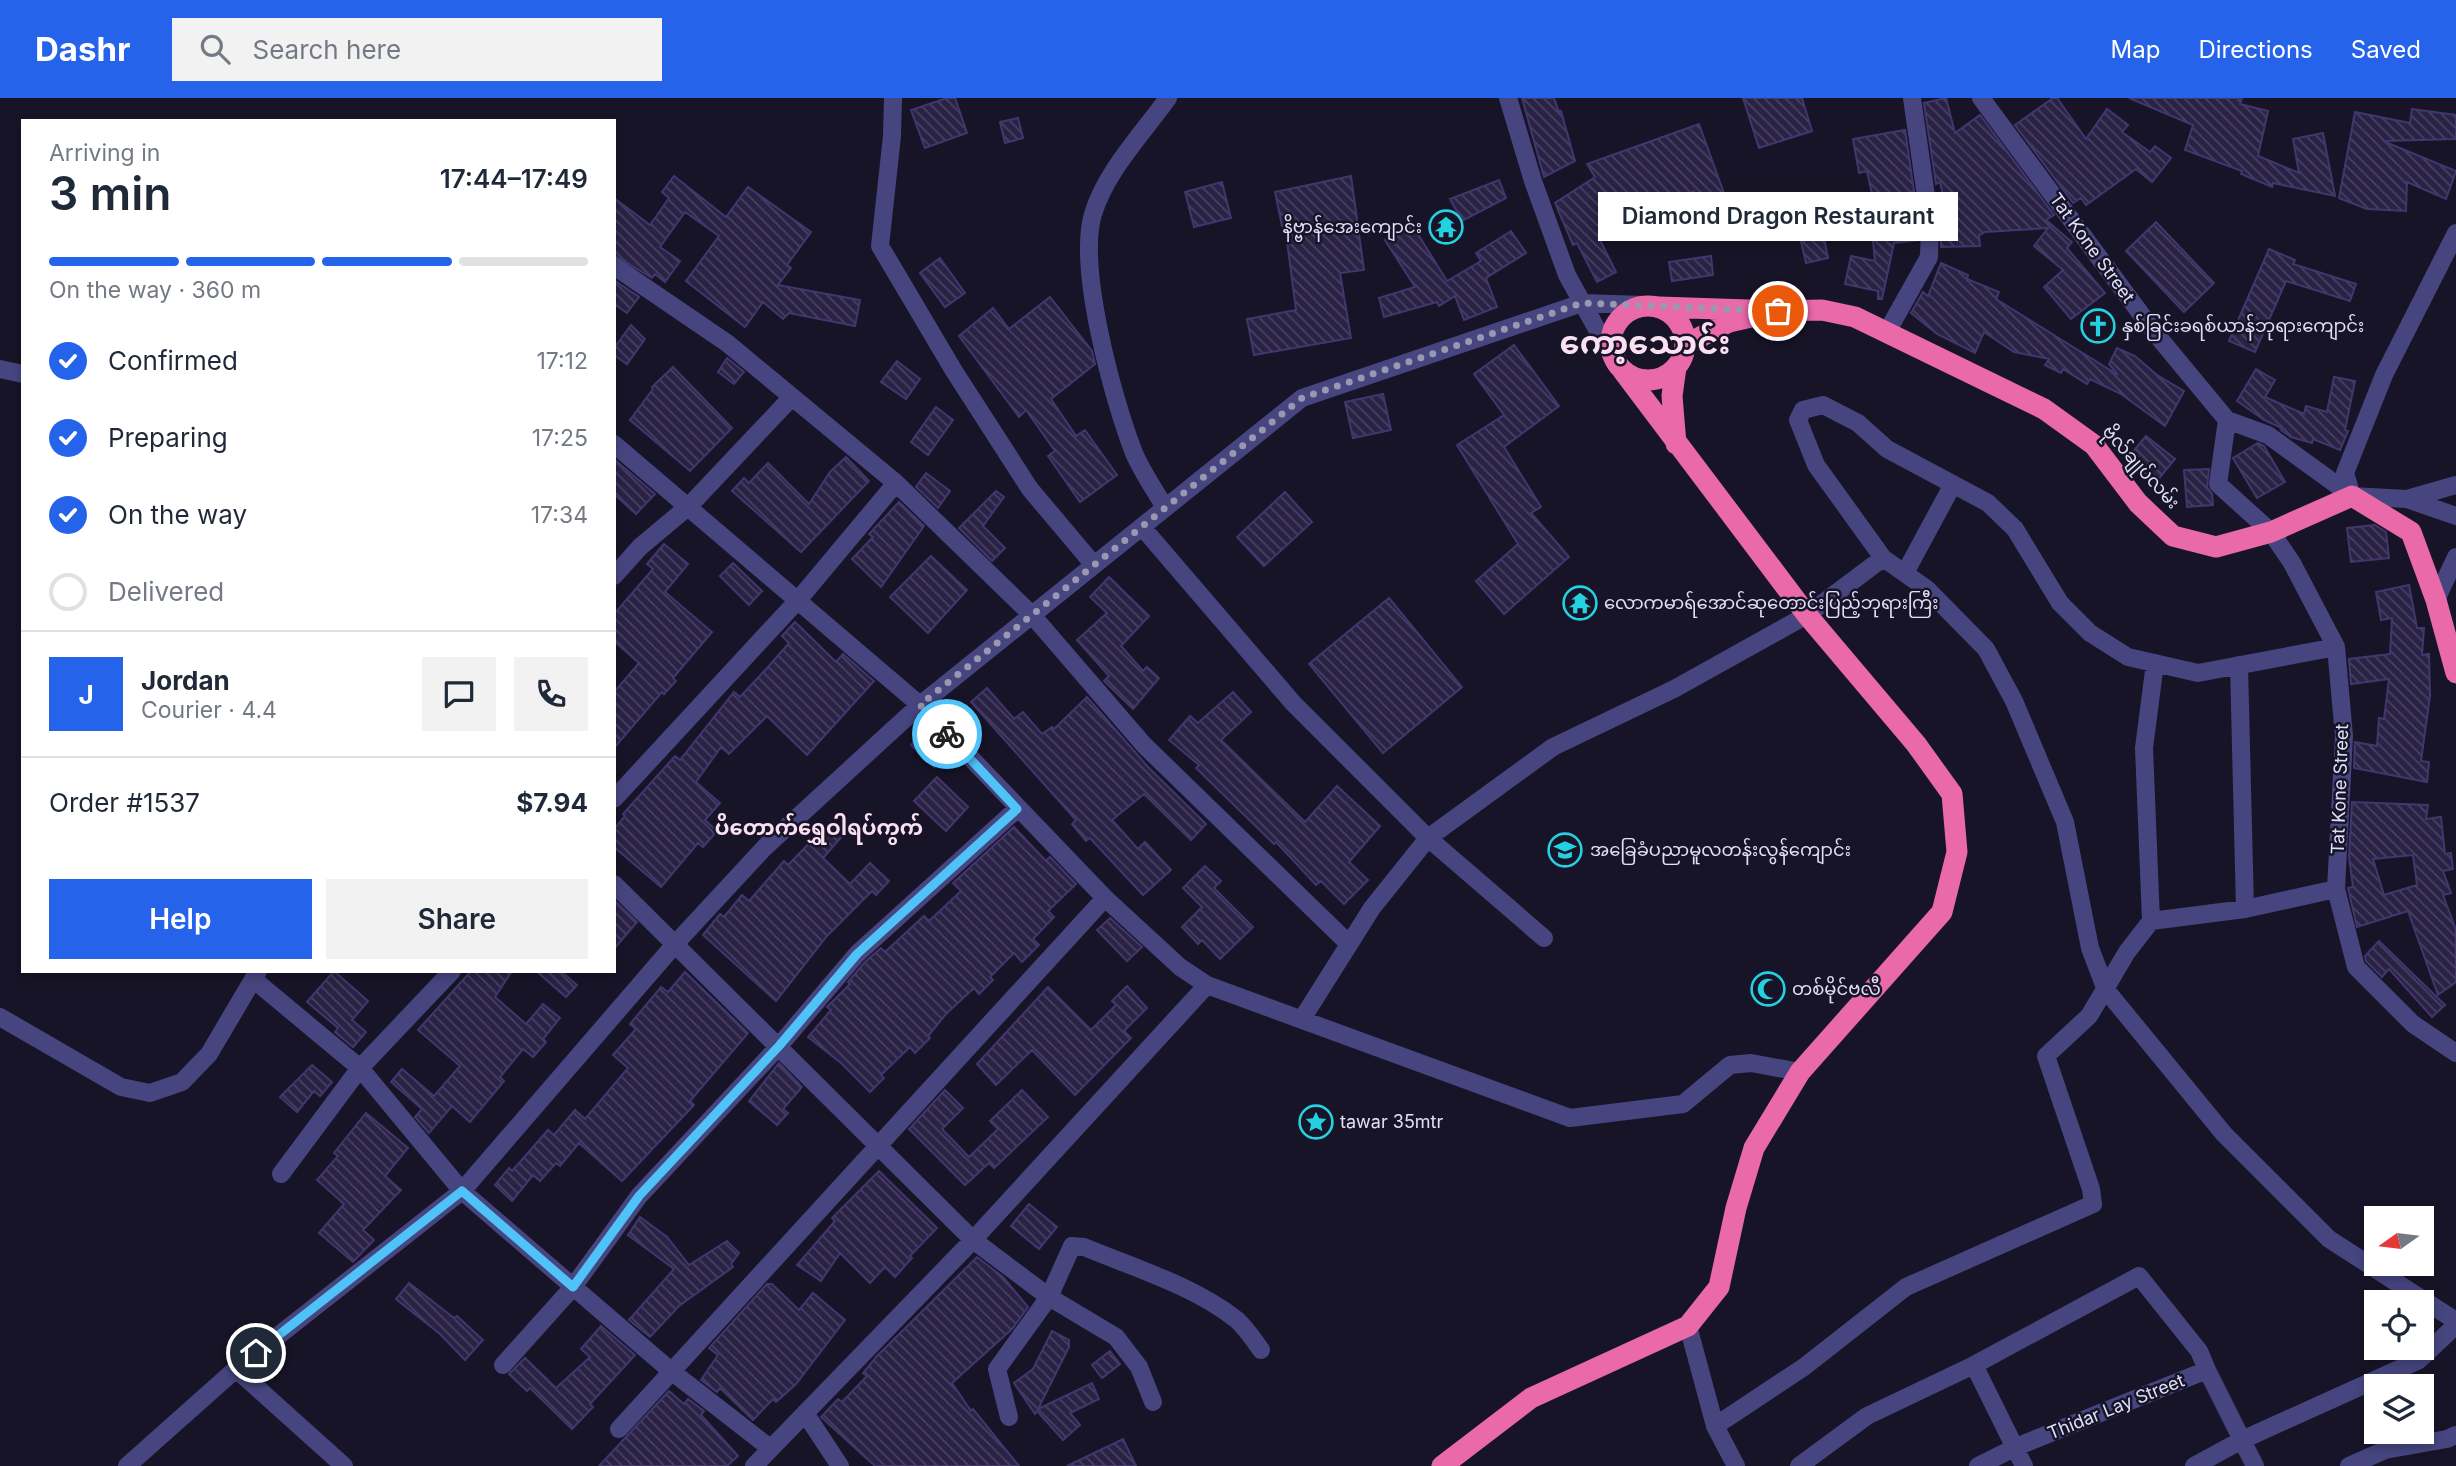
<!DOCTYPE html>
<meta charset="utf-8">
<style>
body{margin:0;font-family:Inter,"Noto Sans Myanmar",sans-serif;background:#f2f2f3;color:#1f2937;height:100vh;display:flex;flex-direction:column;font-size:26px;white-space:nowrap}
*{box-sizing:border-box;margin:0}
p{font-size:23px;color:#747a83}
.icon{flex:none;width:38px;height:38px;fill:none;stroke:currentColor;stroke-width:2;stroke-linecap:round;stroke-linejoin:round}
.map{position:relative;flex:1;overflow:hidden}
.sheet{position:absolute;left:21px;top:21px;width:595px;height:854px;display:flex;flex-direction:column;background:#fff;border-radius:0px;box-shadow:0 4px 10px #0003}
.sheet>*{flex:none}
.needle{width:46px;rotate:256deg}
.fabs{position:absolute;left:2364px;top:1108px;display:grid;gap:14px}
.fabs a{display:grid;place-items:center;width:70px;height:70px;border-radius:0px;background:#fff;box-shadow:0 4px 10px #0003;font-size:35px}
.pin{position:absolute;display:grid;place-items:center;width:60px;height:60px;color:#fff;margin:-30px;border:4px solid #fff;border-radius:50%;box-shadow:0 2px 7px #0007}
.courier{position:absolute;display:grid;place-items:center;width:70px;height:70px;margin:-35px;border:5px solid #4fc3f7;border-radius:50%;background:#fff;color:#222;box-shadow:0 2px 9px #0007}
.bubble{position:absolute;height:49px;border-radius:0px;background:#fff;box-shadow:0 4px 10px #0003;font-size:23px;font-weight:600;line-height:49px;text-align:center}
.headline em{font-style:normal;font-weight:600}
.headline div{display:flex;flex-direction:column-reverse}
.headline{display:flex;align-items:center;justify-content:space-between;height:119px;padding:0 28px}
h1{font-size:46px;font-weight:600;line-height:52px}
.bar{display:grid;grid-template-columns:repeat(4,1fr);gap:10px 7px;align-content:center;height:84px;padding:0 28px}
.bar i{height:9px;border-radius:5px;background:#e0e1e3}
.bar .selected{background:#2563eb}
.bar p{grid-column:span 4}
.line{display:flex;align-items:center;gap:18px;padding:0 28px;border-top:2px solid #e0e1e3}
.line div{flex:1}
.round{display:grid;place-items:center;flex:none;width:74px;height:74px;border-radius:0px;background:#f2f2f3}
ol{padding:0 28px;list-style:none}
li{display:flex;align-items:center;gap:21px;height:77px}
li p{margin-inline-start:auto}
li .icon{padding:7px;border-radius:50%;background:#2563eb;color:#fff;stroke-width:4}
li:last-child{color:#747a83}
li i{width:38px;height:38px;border:4px solid #e0e1e3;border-radius:50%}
.cta{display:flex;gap:14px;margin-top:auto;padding:14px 28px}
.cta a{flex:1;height:80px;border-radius:0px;background:#2563eb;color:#fff;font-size:28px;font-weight:600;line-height:80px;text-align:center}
.cta a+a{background:#f2f2f3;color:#1f2937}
header{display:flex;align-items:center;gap:42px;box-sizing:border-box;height:98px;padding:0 35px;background:#2563eb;color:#fff}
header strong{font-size:33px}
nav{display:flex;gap:38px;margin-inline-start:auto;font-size:24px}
.search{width:490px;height:63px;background:#f2f2f3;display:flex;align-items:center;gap:18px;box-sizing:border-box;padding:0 24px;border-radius:0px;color:#747a83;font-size:26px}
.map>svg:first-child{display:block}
</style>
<header>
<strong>Dashr</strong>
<div class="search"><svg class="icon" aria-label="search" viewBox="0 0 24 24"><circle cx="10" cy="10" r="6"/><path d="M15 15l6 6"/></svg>Search here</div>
<nav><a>Map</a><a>Directions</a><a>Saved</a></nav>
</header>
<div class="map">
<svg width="2456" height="1368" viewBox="0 0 2456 1368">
<defs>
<pattern id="building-back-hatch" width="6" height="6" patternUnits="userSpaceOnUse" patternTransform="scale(1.75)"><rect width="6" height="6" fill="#292245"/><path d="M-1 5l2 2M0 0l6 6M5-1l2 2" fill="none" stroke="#484261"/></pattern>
</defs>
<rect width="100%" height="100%" fill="#171427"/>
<!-- building -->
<path fill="url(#building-back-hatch)" stroke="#41376e" stroke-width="2" fill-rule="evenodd" d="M947 0H955L967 35 925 50 911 12Z
M1522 0H1554L1559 14 1561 13 1575 63 1544 79Z
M1743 0H1802L1812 33 1759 50Z
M1946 0 1955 35 1980 17 2054 117 2046 122 2072 144 2067 150 2105 195 2071 221 2044 189 2063 172 2034 148 2048 130 1985 134 1979 137 1980 148 1941 149V124H1949L1940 84 1936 86 1924 5Z
M2053 0H2057L2086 41 2107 11 2128 27 2122 34 2150 54 2155 48 2171 60 2152 84 2136 71 2086 107 2081 100 2073 105 2015 27Z
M2129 0H2242L2240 6 2268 13 2258 58 2299 75 2293 41 2323 35 2335 98 2273 85 2272 89 2241 76 2242 73 2185 52 2193 27Z
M2412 11 2456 17V41L2383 43 2456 73 2446 101 2407 84 2406 113 2367 111 2339 100 2355 14 2410 25Z
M1018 20 1023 40 1005 45 1000 24Z
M1699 26 1725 98 1738 97 1740 128 1697 131 1694 93 1603 125 1606 132 1597 136 1616 174 1597 184 1577 145 1573 147 1555 105 1595 79 1587 66Z
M1905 32 1914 93 1909 95 1912 125 1918 124V142L1894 145 1882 201H1878V193L1845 186 1851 158 1875 163 1871 125 1878 124 1867 73 1859 75 1853 41Z
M674 78 726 119 748 89 811 134 787 167 791 170 778 187 860 202 855 228 789 215 783 221 763 204 745 229 686 183 719 138 685 114 660 149 680 163 665 184 655 176 652 180 614 157V100L650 127 669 100 662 94Z
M1351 78 1364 172 1340 175 1351 240 1254 257 1247 221 1296 212 1285 128H1282L1275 94Z
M1499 82 1506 100 1462 123 1450 101Z
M1222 84 1231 120 1194 129 1185 94Z
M2156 124 2214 185 2184 214 2126 153Z
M1411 125 1447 183 1481 163 1476 155 1511 133 1526 155 1486 180 1497 209 1464 222 1455 198 1439 208 1437 204 1384 219 1379 200 1415 189 1385 142Z
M1822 130 1828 160 1806 165 1799 135Z
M2269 151 2295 162 2293 166 2356 186 2350 203 2286 183 2255 254 2229 243Z
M1711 158 1713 177 1672 183 1669 164Z
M940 160 965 195 945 209 920 175Z
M1941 165 1968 177 1967 181 1999 194 1996 201 2118 277 2109 266 2117 250 2135 258 2157 277 2184 293 2165 328 2121 296 2090 281 2087 286 2063 271 2061 275 2045 267 2049 261 2014 254 1984 234 1975 255 1937 236 1911 215 1923 194 1928 198Z
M614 182 639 199 627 215 614 206Z
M1050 199 1092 253 1095 266 1051 301 1076 338 1085 332 1117 377 1080 404 1048 358 1055 353 1026 312 1019 319 959 238 993 210 1009 231Z
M631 227 645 241 627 266 614 257V250Z
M1514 247 1559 308 1504 349 1541 409 1531 415 1569 459 1504 516 1476 483 1518 446 1457 347 1504 317 1474 276Z
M727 260 744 274 734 286 718 274Z
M897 263 920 281 906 301 881 284Z
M673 269 732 330 690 373 630 322 653 291 652 289Z
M2256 271 2275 282 2265 299 2304 316 2306 308 2327 314 2334 279 2355 283 2345 332 2348 333 2340 352 2313 341 2312 345 2291 339 2281 332 2284 331 2264 322 2237 303Z
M1383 296 1391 332 1353 340 1345 304Z
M936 309 953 322 928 357 911 344Z
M2146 338 2175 361 2156 384 2127 361Z
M2258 345 2264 348 2285 384 2257 400 2233 360Z
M846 359 869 383 801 454 732 393 744 380 749 385 768 365 809 406 830 374Z
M614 361 655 396 636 416 614 396Z
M2209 371 2207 389 2212 396 2213 407 2187 409 2184 372Z
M926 375 950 393 938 410 916 389Z
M996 393 1004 399 983 428 1005 450 992 463 959 430Z
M1285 394 1312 424 1264 468 1237 439Z
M899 404 924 428 881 489 852 461 873 439 869 436Z
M2375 427 2386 434 2389 460 2351 464 2347 430Z
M664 446 688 466 665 494 712 534 673 580 676 583 664 596 662 594 614 650V594L639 565 614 543V516L653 471 647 466Z
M931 458 967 492 928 535 890 499Z
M733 465 762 493 749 507 720 478Z
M1109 479 1149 518 1121 548 1143 573 1147 569 1159 580 1133 611 1104 583 1109 578 1077 542 1107 515 1090 499Z
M2409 487 2417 530H2424L2422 557 2429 556 2430 598 2421 663 2429 664 2427 684 2354 670 2355 644 2377 648 2379 620 2384 621 2389 581 2351 586 2349 561 2390 556 2392 520 2381 522 2376 494Z
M1389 500 1462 589 1383 655 1309 566Z
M795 524 836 564 843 556 874 583 807 657 767 618 729 656 721 649 696 684 720 705 705 722 717 733 703 749 698 745 661 789 614 749V731L625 718 623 716 675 658 680 662 734 594 740 599 768 569 789 545 782 538Z
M987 590 1014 621 1023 614 1042 636 1052 629 1054 631 1087 599 1148 669 1206 726 1191 742 1144 696 1112 722 1138 751 1145 744 1171 772 1143 797 1090 740 1086 743 1072 726 1076 722 971 604Z
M1233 594 1251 614 1221 642 1305 724 1337 688 1380 728 1349 764 1368 782 1344 806 1321 783 1316 787 1276 744 1274 746 1196 670 1199 667 1169 642 1190 618 1198 625Z
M927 631 949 654 934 669 911 647Z
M937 679 968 709 946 733 914 703Z
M2352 704 2428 707 2426 721 2441 719 2445 756 2451 755 2453 771 2443 773 2451 795 2443 797 2456 832V884L2438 897 2408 813 2357 829 2348 790 2353 789 2349 759ZM2413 757 2417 787 2384 797 2373 761Z
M830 724 843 737 823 760 850 786 870 765 889 783 876 797 872 793 827 838 776 903 703 837 720 816 724 819 742 797 749 803 784 763 788 767Z
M1014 729 1046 763 1050 759 1076 786 1048 813 1054 819 1033 841 1039 847 1022 864 1014 855 990 879 993 882 979 896 974 890 946 916 928 938 930 940 915 955 910 949 881 977 884 980 870 994 841 965 808 939 831 912 827 909 850 886 848 884 865 864 881 850 885 854 924 818 929 823 961 793 953 785Z
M1205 768 1221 783 1214 790 1253 829 1220 861 1202 842 1198 846 1182 829 1202 809 1183 790Z
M614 802 637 824 614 851Z
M1110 820 1142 849 1127 863 1097 832Z
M2379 843 2445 907 2432 919 2389 871 2382 879 2366 863 2365 858Z
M334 873 368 903 352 922 366 934 353 949 335 934 338 930 307 904Z
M471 873H512L495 899 526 926 543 906 560 920 543 941 546 944 533 959 523 951 500 979 504 983 470 1024 452 1008 429 1035 415 1019 422 1011 391 984 402 971 434 998 460 968 418 932Z
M536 873H561L577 887 566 899Z
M685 874 748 935 690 1003 694 1007 622 1083 579 1045 560 1068 556 1065 540 1083 533 1077 512 1103 495 1087 509 1070 512 1073 548 1032 554 1037 575 1012 585 1021 628 970 613 957 636 931 630 926 661 889 668 894Z
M1127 888 1147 910 1124 933 1131 940 1075 997 1032 952 996 987 977 966 1048 889 1091 932 1116 907 1112 903Z
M779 965 802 989 783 1011 788 1015 777 1027 749 1003Z
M312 967 332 984 320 998 314 993 297 1014 280 999Z
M945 992 963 1010 942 1031 969 1059 998 1031 990 1023 1022 992 1048 1019 994 1070 989 1065 965 1087 909 1031Z
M366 1015 408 1050 385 1078 401 1092 363 1132 374 1142 353 1164 319 1135 344 1106 317 1082 338 1058 334 1055Z
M879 1073 937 1130 910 1158 912 1160 895 1179 885 1169 870 1185 840 1155 821 1183 797 1167 835 1123 832 1120Z
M1029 1106 1057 1129 1039 1151 1011 1128Z
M640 1119 667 1139 689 1167 727 1143 739 1155 731 1166 733 1169 679 1208 650 1239 629 1222 674 1171 628 1137Z
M977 1159 1003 1179 1028 1209 1012 1231 952 1285 971 1313 973 1311 1019 1368H875L821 1319 838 1301 842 1304 867 1278 863 1275 877 1258Z
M409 1185 454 1220 457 1218 483 1242 465 1262 440 1236 396 1201Z
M767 1186H772L799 1212 813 1195 845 1222 796 1286 776 1304 773 1301 753 1322 720 1290 717 1294 701 1282 718 1257 709 1250Z
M601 1228 635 1257 590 1306 593 1309 572 1331 530 1290 527 1293 509 1276 525 1260 556 1290 590 1259 581 1251Z
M1052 1233 1069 1242V1249L1038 1311 1092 1285 1099 1301 1070 1315 1080 1327 1063 1342 1037 1313 1035 1316 1014 1285 1033 1271Z
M1110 1253 1120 1266 1102 1280 1092 1267Z
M669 1293 684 1306 688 1301 704 1313 701 1317 738 1358 727 1368H599Z
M1123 1341 1136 1368H1067Z"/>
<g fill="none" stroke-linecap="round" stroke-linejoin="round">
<!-- minor -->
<path stroke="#46457f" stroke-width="18" d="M893 0 892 38 880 148 954 273 1030 391 1094 467
M1508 0 1533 83 1567 177 1615 264
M1981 0 2155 235 2227 322 2218 386 2271 434 2292 465 2336 549 2344 638 2336 791 2356 869 2413 926 2456 955
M614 168 727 245 896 385 1032 517 1144 647 1348 845
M1887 234 1929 159 1930 126 1912 0
M0 271 23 276
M2227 322 2268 337 2352 398 2345 375 2384 277 2456 135
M614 346 920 607 1105 800 1180 869 1207 887 1570 1020 1683 1006 1730 967 1751 965 1800 974
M2352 398 2407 401 2456 418
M2407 401 2456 387
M1165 410C1155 392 1142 374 1134 355 1113 301 1077 170 1093 116 1106 73 1143 35 1168 0
M1142 429 1293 605 1428 740 1544 840
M1905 475 1952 388
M614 478 640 449 690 407 792 299
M2436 502 2456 459
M2336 549 2198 575 2128 559 2090 535 2060 505 2015 431 1988 405 1887 351 1858 325 1823 307 1803 312 1798 322 1816 367 1883 460 1927 491 1986 551 2014 603 2065 724 2090 850 2106 892 2224 1036 2329 1141 2456 1223
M2239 567 2245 811
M614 701 799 501 896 385
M614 786 973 1142 1049 1199 1116 1239 1139 1269 1153 1304
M2151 823 2144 650 2155 565
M253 881 360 970 462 1093 671 1273 770 1350
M0 919 121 989 150 995 182 984 209 956 258 873
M1302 921 1372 810 1428 740 1553 649 1674 591 1807 517 1883 460
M281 1076 360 970 452 873
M1688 1228 1715 1328 1736 1368
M503 1267 573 1189 639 1098 779 948 857 856 1017 711
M1974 1267 2024 1368
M236 1271 344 1368
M2207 1272 2255 1368
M805 1315 840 1368
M1009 1319 997 1271 1049 1199 1072 1148 1084 1149C1135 1170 1194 1188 1237 1222 1246 1230 1254 1242 1261 1252
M1715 1328 1804 1269 1906 1189 2093 1106 2091 1091 2046 958 2089 918 2127 854 2151 823 2245 811 2336 791
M619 1331 1105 800
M127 1368 236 1271 462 1093 676 845 765 749 920 607 1302 300 1582 205 1645 207
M754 1368 973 1142 1207 887
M1799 1368 1867 1318 1974 1267 2139 1178 2199 1253 2207 1272 2016 1349 1978 1368
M2194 1368 2242 1342 2419 1262 2456 1227
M2349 1368 2385 1352 2447 1341 2456 1337"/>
<!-- highway -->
<path stroke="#ea69a9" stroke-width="21" d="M1611 245a37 37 0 1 1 74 0a37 37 0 1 1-74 0Z
M1659 209 1778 213 1729 224 1685 247
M1778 213 1822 212 1855 219 2044 311 2094 347 2138 405 2173 438 2216 449 2271 434 2352 398 2411 434 2436 502 2456 575
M1676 346 1672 298 1676 269
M1442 1368 1531 1300 1688 1228 1719 1189 1736 1110 1754 1050 1800 974 1942 814 1957 754 1952 696 1916 646 1807 517 1623 273"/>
</g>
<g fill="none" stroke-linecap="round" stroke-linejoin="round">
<!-- done -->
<path stroke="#9a97b0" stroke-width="7" stroke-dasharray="0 12.6" d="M947 636 920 607 1302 300 1582 205 1778 213"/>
<!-- route -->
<path stroke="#4fc3f7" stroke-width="9" d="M256 1255 462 1093 573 1189 639 1098 779 948 857 856 1017 711 947 636"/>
</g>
<!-- icons -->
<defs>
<symbol id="temple-ring" viewBox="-11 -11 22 22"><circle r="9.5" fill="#171427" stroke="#24d1e0" stroke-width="1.5"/><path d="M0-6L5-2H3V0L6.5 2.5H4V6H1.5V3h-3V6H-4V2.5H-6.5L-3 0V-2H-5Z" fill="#24d1e0"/></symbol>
<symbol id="church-ring" viewBox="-11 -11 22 22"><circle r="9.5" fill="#171427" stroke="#24d1e0" stroke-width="1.5"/><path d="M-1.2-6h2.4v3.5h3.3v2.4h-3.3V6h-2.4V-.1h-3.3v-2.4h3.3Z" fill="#24d1e0"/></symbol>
<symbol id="school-ring" viewBox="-11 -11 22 22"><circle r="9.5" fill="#171427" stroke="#24d1e0" stroke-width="1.5"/><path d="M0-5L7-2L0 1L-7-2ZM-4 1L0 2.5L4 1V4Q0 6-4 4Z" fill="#24d1e0"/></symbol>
<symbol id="mosque-ring" viewBox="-11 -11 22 22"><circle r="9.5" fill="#171427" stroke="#24d1e0" stroke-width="1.5"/><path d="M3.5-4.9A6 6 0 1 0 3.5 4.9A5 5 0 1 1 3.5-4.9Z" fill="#24d1e0"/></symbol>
<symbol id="sight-ring" viewBox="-11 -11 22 22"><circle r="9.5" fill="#171427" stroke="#24d1e0" stroke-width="1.5"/><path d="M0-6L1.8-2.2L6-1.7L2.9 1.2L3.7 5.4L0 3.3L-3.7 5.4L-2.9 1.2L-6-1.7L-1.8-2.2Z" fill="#24d1e0"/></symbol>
</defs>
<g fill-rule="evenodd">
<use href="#temple-ring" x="1427" y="110" width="38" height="38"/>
<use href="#church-ring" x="2079" y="209" width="38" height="38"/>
<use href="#temple-ring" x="1561" y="486" width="38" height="38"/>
<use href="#school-ring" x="1546" y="733" width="38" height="38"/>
<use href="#mosque-ring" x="1749" y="872" width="38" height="38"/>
<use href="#sight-ring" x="1297" y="1005" width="38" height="38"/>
</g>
<g text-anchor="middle" stroke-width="5" stroke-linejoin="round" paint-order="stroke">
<!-- poi labels -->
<g font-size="18" fill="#e1defa" stroke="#171427" text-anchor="start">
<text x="1422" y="135" text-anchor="end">နိဗ္ဗာန်အေးကျောင်း</text>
<text x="2122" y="234">နှစ်ခြင်းခရစ်ယာန်ဘုရားကျောင်း</text>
<text x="1604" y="511">လောကမာရ်အောင်ဆုတောင်းပြည့်ဘုရားကြီး</text>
<text x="1590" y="758">အခြေခံပညာမူလတန်းလွန်ကျောင်း</text>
<text x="1792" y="897">တစ်မိုင်ဗလီ</text>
<text x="1340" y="1030">tawar 35mtr</text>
</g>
<!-- street labels -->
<g font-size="18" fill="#e1defa" stroke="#171427">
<text transform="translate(2092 150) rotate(54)" y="6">Tat Kone Street</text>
<text transform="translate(2141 369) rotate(48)" y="6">ဗိုလ်ချုပ်လမ်း</text>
<text transform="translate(2340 691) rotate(-88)" y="6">Tat Kone Street</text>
<text transform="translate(2116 1309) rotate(-22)" y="6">Thidar Lay Street</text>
</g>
<!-- quarter labels -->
<g font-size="21" font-weight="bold" fill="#fbe0f1" stroke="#171427">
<text x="819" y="737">ပိတောက်ရွှေဝါရပ်ကွက်</text>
</g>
<!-- town labels -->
<g font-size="32" font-weight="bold" fill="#fbe0f1" stroke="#171427">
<text x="1645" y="256">ကော့သောင်း</text>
</g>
</g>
</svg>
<div class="fabs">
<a><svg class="needle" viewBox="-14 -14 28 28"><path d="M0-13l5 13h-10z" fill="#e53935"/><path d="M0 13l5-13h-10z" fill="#747a83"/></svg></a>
<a><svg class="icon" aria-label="locate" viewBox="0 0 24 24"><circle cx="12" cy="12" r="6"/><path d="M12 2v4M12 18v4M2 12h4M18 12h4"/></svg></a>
<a><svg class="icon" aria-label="layers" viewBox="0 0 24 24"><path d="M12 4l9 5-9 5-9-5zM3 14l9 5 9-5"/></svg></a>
</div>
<div class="pin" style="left:1778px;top:213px;background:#ea580c"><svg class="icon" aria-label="bag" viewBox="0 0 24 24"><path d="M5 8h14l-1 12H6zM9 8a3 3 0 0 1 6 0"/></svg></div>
<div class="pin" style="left:256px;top:1255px;background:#1f2937"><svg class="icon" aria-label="home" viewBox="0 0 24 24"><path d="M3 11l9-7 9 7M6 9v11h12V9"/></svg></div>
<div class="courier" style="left:947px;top:636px"><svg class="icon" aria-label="bike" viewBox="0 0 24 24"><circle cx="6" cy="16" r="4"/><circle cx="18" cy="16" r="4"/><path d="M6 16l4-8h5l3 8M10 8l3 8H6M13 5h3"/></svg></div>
<div class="bubble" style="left:1598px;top:94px;width:360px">Diamond Dragon Restaurant</div>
<section class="sheet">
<div class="headline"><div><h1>3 min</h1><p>Arriving in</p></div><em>17:44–17:49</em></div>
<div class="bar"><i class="selected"></i><i class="selected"></i><i class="selected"></i><i></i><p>On the way · 360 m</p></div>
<ol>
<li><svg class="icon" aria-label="check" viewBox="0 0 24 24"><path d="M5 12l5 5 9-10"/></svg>Confirmed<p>17:12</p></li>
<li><svg class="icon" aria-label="check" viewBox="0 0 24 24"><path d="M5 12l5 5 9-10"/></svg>Preparing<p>17:25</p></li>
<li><svg class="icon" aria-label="check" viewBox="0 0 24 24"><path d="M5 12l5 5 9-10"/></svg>On the way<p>17:34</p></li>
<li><i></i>Delivered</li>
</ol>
<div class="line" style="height:126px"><b class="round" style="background:#2563eb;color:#fff">J</b><div><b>Jordan</b><p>Courier · 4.4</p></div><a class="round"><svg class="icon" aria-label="chat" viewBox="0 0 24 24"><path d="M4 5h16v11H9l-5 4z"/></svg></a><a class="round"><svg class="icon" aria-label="phone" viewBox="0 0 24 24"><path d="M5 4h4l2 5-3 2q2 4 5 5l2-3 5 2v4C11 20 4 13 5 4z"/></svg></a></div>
<div class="line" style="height:91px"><div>Order #1537</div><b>$7.94</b></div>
<div class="cta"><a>Help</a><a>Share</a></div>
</section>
</div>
